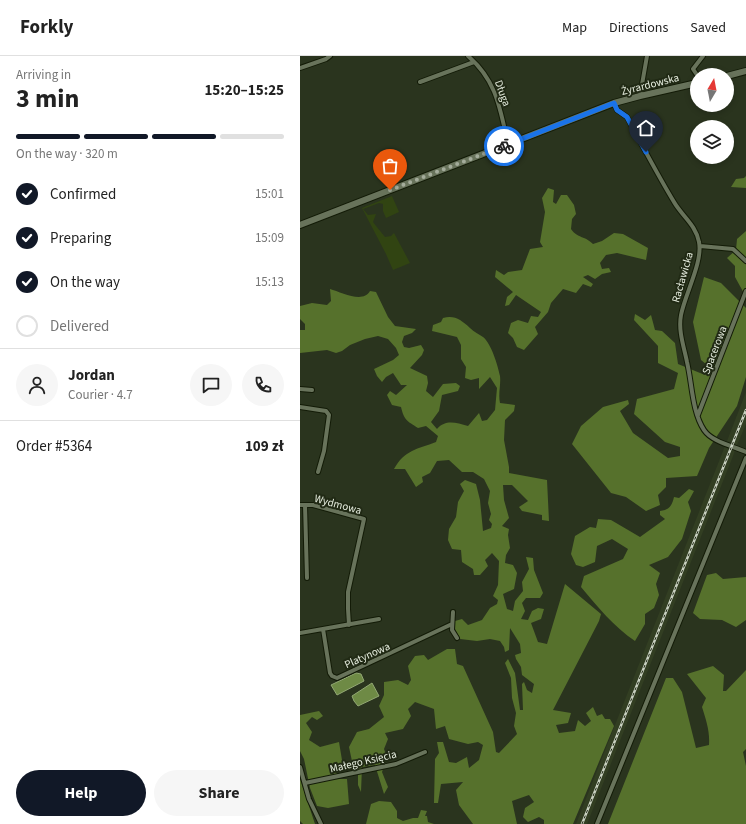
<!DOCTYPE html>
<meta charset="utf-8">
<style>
body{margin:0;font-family:"Source Sans 3",sans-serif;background:#f6f6f6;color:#222;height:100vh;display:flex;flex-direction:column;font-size:15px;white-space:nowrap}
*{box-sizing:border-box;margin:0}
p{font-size:13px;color:#767676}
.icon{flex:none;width:22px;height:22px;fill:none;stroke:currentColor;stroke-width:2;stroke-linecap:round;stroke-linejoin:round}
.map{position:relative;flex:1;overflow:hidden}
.sheet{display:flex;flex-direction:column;background:#fff;width:300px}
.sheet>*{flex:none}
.needle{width:26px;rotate:10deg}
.buttons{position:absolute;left:390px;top:12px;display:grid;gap:8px}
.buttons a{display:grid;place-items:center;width:44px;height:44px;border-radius:50%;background:#fff;box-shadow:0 2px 6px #0003;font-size:20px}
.pin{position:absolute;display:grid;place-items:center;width:34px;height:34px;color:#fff;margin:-41px -17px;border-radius:50% 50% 50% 0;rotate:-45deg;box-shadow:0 0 4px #0007}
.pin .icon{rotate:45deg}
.courier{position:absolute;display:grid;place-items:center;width:40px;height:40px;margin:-20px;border:3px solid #1a73e8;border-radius:50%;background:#fff;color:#222;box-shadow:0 1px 5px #0007}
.overview em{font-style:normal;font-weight:700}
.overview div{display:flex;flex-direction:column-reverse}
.overview{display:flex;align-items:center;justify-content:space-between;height:68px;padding:0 16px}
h1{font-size:26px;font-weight:700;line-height:30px}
.bar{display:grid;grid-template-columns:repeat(4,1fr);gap:6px 4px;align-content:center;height:48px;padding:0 16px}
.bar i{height:5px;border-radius:3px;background:#e0e0e0}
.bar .selected{background:#111827}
.bar p{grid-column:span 4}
.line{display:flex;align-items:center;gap:10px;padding:0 16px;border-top:1px solid #e0e0e0}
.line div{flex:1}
.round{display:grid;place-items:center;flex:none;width:42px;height:42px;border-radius:21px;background:#f6f6f6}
ol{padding:0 16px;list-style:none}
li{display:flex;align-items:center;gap:12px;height:44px}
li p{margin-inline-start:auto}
li .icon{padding:4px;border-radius:50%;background:#111827;color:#fff;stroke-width:4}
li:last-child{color:#767676}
li i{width:22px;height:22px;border:2px solid #e0e0e0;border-radius:50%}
.button{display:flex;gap:8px;margin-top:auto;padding:8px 16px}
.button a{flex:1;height:46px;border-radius:24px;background:#111827;color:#fff;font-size:16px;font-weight:700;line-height:46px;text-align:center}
.button a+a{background:#f6f6f6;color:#222}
header{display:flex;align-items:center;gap:24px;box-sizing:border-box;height:56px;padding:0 20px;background:#fff;border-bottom:1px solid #e0e0e0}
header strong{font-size:19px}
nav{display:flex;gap:22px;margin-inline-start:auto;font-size:14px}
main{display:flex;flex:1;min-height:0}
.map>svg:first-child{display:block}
</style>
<header>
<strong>Forkly</strong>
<nav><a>Map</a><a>Directions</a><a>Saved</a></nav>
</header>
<main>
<section class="sheet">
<div class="overview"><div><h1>3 min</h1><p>Arriving in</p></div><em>15:20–15:25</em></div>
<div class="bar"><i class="selected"></i><i class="selected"></i><i class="selected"></i><i></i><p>On the way · 320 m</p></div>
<ol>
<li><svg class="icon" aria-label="check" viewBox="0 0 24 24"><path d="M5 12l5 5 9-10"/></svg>Confirmed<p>15:01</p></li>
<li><svg class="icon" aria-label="check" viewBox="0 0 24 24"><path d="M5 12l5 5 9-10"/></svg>Preparing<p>15:09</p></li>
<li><svg class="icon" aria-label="check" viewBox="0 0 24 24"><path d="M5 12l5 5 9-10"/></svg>On the way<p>15:13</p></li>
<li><i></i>Delivered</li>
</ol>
<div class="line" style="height:72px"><a class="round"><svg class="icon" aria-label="person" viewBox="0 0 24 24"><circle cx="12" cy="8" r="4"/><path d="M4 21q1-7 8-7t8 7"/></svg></a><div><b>Jordan</b><p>Courier · 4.7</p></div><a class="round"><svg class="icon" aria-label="chat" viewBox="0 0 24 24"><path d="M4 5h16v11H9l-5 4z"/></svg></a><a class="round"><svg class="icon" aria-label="phone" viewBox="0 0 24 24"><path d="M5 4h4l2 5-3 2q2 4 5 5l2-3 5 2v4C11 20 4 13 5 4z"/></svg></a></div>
<div class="line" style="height:52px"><div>Order #5364</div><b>109 zł</b></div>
<div class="button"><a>Help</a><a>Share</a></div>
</section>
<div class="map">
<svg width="446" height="768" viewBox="0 0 446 768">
<rect width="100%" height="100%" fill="#2a341e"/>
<!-- built -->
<path fill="#323e22" d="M446 336V368L437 389 427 385Z
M425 390 435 394 433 400 287 768H276Z"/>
<!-- green -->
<path fill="#314412" d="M92 140 99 156 86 162 83 155V148L79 147 63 153 68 159 76 158 73 166C75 169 82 177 85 181L91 180 94 177 110 207 93 214 86 198 62 152Z"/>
<!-- forest -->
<path fill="#56712c" d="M446 120V132L431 131 436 123 444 122Z
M248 132 254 134 253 146 256 148 261 139H267L274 149 276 158 272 163 271 173C278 183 284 179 293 188L302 185 314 177 323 178 348 192 346 204 317 197 306 199 300 207 302 213 309 212 311 216 302 218 295 223 288 219 283 221 293 228 291 231 283 228 276 237 263 233 251 247 248 256 235 271 238 278 224 294 217 291 213 282 208 277 211 267 218 264 228 267 231 260 238 261 241 256 216 239 209 249 205 250 207 241 213 236 195 221 196 214 204 219 208 216 222 214 230 193 243 191 240 186 245 156 242 142Z
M446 175V241L435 221V210L427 202 436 194 437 183Z
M404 221 421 227 446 252V321L437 350 409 392 397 420 366 422V431L358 439 360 449 346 455 326 441 311 437 272 388 281 370 303 351 328 344 329 348 320 355 333 377 368 402 380 400V391L365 386 334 358 337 343 374 333 378 317 358 307V290L334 264 335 258 345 264 351 259 355 274 362 275 375 287 378 308 405 319 412 313 401 304 393 266Z
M30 233C41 236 63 248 70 235L76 236 88 261 95 270 116 273 112 277 104 280 102 286 104 291 109 292 121 289 124 294 122 299 110 312 127 320 128 327 126 335 133 341 143 328 156 327 160 330 158 335 142 339 139 355 131 366 137 373C146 363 156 367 168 370L179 357 182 365 187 364 195 354 197 332 190 321 179 333V322L171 324 165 322 166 311 161 303V289L157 281 132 275 133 269 141 266 143 262C155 259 161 264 170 272 174 276 179 278 183 281 191 287 198 310 200 320 201 329 198 338 200 347L215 349 214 355 205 364 204 384 209 411V417L247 424 249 465 242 464V459L222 455 219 451 228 445 212 429H203L204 444 209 462 202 470 209 473 208 479 210 492 206 499 205 507 213 509 217 517 214 533 203 538 207 553 213 555 215 545 223 535 222 526 229 513 226 501 233 502 234 514 243 537 240 542H226L222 547 225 555 221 563 228 564 232 555 238 552 244 553 241 563 231 567 238 586 247 588 265 528 301 558 299 565 253 654 271 657 268 667 256 669 259 677 275 675 278 664 285 670 291 665 286 657 293 651 297 660 302 658 305 663H310L314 670 273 768H244V764L239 761 228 766 223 761 225 752 234 746 229 739 212 745 217 768H173L159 749 156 734 163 726 141 728 138 747H134L135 703 139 697 137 686H143L149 706 156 707 167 701 169 712 179 704 183 689 178 686 168 688 149 683 145 670 136 673 134 653 115 646 108 653 111 660 103 673 85 677 88 683 84 693 87 702 82 716 88 731 84 738 75 709 62 711 61 736 58 729V719L53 710 49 691 57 676 69 673 84 661 79 650 84 639V626L98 624 108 629 111 624 108 610 115 600 124 599 128 604 147 593H155L157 608 163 610 193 676 196 696 199 697 217 678 214 670 216 657 212 642 211 622 205 607 208 603 215 617 220 654H223L222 628 224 626 227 634 232 637 234 628 222 619 221 611 216 603 215 599 221 597 220 588 210 572 209 594 205 596 204 591 200 585 190 583 177 585 160 583 155 573V565L162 563 168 569 182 564 190 552 197 548 198 544 193 540 198 529 199 505 192 497 185 504 188 510 180 519H174L173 513 162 506 161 494 152 493 148 484 149 473 156 461 158 446 164 435 160 428 165 424 176 428 180 444 183 475 191 472 192 468 189 464 191 458 188 447 190 435 184 423 173 416H162L149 404 137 405 130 417 122 421 123 426 116 431 105 413H94C104 394 118 393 136 386L138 380 126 370 118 372C107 365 104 364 101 351L92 349 87 339 90 335 96 339 107 329H101L93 317 86 321 82 326 77 320 74 313 93 304 99 299 96 292 88 283 78 280 65 283 50 289 42 295 36 297 27 294 0 297V274H5V268L0 263V250L12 247 27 249 31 245Z
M389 433 394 435 388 446 391 455 382 483 368 501 349 509 360 517 356 528 359 539 354 552 345 558V568L335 585C314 571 297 550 281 531L284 520 323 503 328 493 312 483 297 490 295 506 283 511 276 509 271 498 275 480 290 471 296 472 298 463 311 464 340 481 365 463 360 459V455C369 454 372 450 374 441L379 442Z
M416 517 423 523 446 521V564L436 571 422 564 400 563 393 557 407 519Z
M413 610 424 619 423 635H426L446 614V693L443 696 446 710V768H308L366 622H373L382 636 396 692 409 689C410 675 406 664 402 651L406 642 387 618Z
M19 655 23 660 17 664 12 661 6 667 12 676 9 684 20 691 39 686 43 710 37 717 39 723H47L49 748 28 752 17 750 10 732 4 703 0 695V659Z
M0 723 15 768H3L0 765Z
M79 745 91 746 97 755V762L103 765 113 762H118L121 754 127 755 125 760H127L128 766 134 768H66L71 748Z"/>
<!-- water -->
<path fill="#6e8a45" stroke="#92a873" d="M56 617 61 618 64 625 37 639 31 629Z
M72 627 79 640 58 650 54 645 52 640Z"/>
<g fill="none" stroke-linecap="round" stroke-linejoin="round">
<defs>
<path id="street" d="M168 0C197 25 200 53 208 88
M0 12 26 3 30 0
M397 19 393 13 403 0
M120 26 174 6
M340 40 347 0
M314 47 317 54 327 61C342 89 357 118 374 146 382 160 396 169 399 186 403 206 385 238 381 259 378 275 384 291 387 306 392 327 392 356 404 374 412 386 433 390 446 396
M400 190 433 193 446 205
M0 333 12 334
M0 351 26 355 29 359 24 395 18 416
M398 359 446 235
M0 449H13L64 463 48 536V553L49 569
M5 449 7 522
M153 556 152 574 157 582
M23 573 30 617 32 620 37 622 152 568
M0 577 79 563
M0 711 9 743 21 768
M5 727 96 708 125 696
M297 768 446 402"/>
<path id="secondary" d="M427 20 446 15
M0 169 314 47 340 40 397 27"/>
</defs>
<!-- street casing -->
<use href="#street" stroke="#131b07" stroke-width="6"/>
<!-- secondary casing -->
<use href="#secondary" stroke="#131b07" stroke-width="8"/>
<!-- street -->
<use href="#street" stroke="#68735b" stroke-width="4"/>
<!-- secondary -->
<use href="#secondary" stroke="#68735b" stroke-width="6"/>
<defs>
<path id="rail" d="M282 768 446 354"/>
</defs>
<!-- rail casing -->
<use href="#rail" stroke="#cad2c2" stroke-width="2.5"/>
<!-- rail -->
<use href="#rail" stroke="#212a15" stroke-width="1" stroke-dasharray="3" stroke-linecap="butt"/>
</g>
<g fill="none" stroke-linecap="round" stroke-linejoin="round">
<!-- done -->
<path stroke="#a4ac9b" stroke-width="4" stroke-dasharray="0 7.2" d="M90 134 204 90"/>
<!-- route -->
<path stroke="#1a73e8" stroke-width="5" d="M204 90 314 47 317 54 327 61 346 96"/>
</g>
<g text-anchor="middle" stroke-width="4" stroke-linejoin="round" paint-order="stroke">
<!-- street labels -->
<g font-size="11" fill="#e6eddf" stroke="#212a15">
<text transform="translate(350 28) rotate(-14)" y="4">Żyrardowska</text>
<text transform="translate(203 37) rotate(70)" y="4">Długa</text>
<text transform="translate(382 221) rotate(-74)" y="4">Racławicka</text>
<text transform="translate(414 294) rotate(-69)" y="4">Spacerowa</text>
<text transform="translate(38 448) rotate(15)" y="4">Wydmowa</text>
<text transform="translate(67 599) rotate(-24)" y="4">Platynowa</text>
<text transform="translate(63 705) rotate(-13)" y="4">Małego Księcia</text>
</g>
</g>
</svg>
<div class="buttons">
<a><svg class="needle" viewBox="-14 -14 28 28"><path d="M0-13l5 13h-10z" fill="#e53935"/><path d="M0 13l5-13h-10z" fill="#767676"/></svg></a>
<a><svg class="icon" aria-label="layers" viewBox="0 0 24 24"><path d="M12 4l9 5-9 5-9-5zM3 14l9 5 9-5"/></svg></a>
</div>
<div class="pin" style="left:90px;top:134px;background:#ea580c"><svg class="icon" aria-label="bag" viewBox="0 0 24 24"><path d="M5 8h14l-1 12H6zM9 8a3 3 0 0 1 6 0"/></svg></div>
<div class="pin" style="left:346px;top:96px;background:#1f2937"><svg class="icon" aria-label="home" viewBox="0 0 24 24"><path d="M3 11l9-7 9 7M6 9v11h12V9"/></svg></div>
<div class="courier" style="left:204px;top:90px"><svg class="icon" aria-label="bike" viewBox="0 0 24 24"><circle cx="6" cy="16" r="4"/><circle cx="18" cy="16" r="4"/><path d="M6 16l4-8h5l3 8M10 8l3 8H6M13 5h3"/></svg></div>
</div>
</main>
